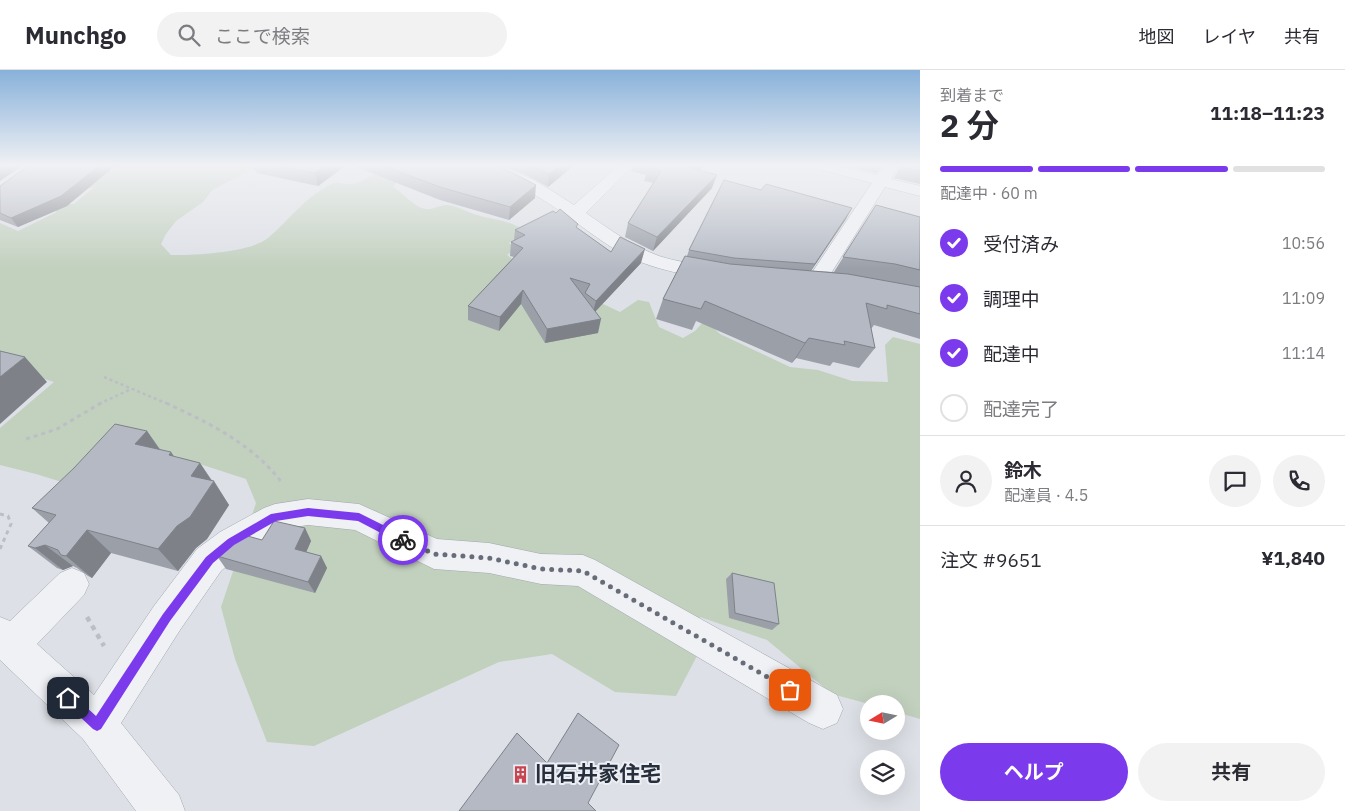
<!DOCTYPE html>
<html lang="ja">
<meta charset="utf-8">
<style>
body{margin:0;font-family:"IBM Plex Sans","Noto Sans JP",sans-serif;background:#f2f2f3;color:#2b2b33;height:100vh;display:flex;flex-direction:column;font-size:19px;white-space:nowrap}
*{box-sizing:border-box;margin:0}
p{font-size:16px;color:#7c7c81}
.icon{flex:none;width:28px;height:28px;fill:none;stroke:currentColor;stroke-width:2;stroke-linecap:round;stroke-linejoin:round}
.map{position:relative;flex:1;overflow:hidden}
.side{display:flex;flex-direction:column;background:#fff;width:425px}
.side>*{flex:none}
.needle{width:32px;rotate:260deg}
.fabs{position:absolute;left:860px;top:625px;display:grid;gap:10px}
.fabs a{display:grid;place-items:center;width:45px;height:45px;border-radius:50%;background:#fff;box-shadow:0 5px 20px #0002;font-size:25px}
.pin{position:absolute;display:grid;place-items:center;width:42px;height:42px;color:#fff;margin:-21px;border-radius:10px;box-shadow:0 2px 8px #0006}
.courier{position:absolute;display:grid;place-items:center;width:50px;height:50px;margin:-25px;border:4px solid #7c3aed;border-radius:50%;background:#fff;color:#222;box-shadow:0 1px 6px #0007}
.headline em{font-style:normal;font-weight:700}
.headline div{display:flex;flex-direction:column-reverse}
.headline{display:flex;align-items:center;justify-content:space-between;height:85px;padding:0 20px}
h1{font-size:32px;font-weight:700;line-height:38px}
.bar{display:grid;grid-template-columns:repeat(4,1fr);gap:8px 5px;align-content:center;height:60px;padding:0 20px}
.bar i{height:6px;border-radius:4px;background:#e1e1e2}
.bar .on{background:#7c3aed}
.bar p{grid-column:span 4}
.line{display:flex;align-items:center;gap:12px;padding:0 20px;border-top:1px solid #e1e1e2}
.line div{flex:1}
.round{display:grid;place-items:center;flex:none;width:52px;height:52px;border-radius:26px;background:#f2f2f3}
ol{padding:0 20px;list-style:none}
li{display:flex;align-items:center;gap:15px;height:55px}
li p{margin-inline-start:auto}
li .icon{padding:5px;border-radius:50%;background:#7c3aed;color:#fff;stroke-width:4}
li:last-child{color:#7c7c81}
li i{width:28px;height:28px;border:2px solid #e1e1e2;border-radius:50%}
.primary-button{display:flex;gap:10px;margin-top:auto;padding:10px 20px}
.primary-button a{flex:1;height:58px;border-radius:30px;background:#7c3aed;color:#fff;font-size:20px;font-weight:700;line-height:58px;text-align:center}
.primary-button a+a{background:#f2f2f3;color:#2b2b33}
header{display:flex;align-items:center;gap:30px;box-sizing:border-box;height:70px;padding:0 25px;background:#fff;border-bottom:1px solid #e1e1e2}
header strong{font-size:24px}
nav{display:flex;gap:28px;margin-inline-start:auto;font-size:18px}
.search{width:350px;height:45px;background:#f2f2f3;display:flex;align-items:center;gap:12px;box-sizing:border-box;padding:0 18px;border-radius:28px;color:#7c7c81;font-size:19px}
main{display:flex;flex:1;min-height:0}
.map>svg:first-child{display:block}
</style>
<header>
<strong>Munchgo</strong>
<div class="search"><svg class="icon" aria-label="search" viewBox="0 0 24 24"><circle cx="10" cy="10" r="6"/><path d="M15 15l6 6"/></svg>ここで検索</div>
<nav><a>地図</a><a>レイヤ</a><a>共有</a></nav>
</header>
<main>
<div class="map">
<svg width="920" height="741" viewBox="0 0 920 741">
<rect width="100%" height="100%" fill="#dde0e6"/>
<!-- green -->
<path fill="#c2d0be" d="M67 96H253L240 106 212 120 203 132 176 151 166 164 161 174 171 185C195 185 249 183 268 168 288 151 303 130 326 117 338 109 341 115 351 114 360 113 368 107 376 103L399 110 393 117C404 123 412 136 425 139 433 140 440 135 447 135 457 136 467 142 477 145 497 151 508 149 527 162L509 173 515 179 507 185 523 196 620 242 638 230 649 232 659 257 683 268 695 261 705 250 720 264 790 297 818 300 852 311 888 312 885 275 893 267 920 274V649L896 642V634H869L832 624 767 570 700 547 699 582 676 626 615 622 552 584 499 592 314 676 267 672 235 589 221 537 256 433 246 409 169 384 91 421 36 404 0 395V358L54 312 16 300 0 312V153L18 161 57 142 50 139 58 134H74L93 118 62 116Z"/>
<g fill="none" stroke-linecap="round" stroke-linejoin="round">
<defs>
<path id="minor" d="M476 96C511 92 546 117 574 135L618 96H633L586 143C609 159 632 176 659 186 680 193 702 194 723 200L726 204 723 208 716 210C687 205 657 200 631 188 608 177 587 160 567 146 540 126 510 110 479 99Z
M816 96H839L877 105 884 96H898L891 109 920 116V126L885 117 825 213 822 217 815 219 808 217 805 213 872 113 818 99Z
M308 429 359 434 437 469 489 473 541 484 583 485 595 490 837 625 843 639 837 653 823 659 809 653 578 516 541 514 489 503 434 499 355 460 308 455 281 459 242 482 221 501 180 560 121 653 179 725 185 741H136L83 669 0 590V547L10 551 60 503 72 498 84 503 89 514 84 525 37 574 94 625 154 536 197 479 220 462 264 438 275 434Z"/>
</defs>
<!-- minor casing -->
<use href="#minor" stroke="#a3a7b0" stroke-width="1"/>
<!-- path-far2 -->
<path stroke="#bbbec5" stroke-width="2.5" stroke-dasharray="3 3" stroke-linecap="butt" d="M104 307 168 334
M99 334 131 319"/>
<!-- path-far1 -->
<path stroke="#bbbec5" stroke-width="3" stroke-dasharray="4 4" stroke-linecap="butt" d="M166 333C209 353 253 374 282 413
M26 369 57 359 101 333
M0 444 8 446 11 454 0 479"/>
<!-- path -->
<path stroke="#bbbec5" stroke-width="4.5" stroke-dasharray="5 5" stroke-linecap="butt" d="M87 547 104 576"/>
<!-- minor -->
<use href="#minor" fill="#eff1f5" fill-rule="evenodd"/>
</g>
<!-- wall -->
<path fill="#9b9fa8" d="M251 96H345L318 116 257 103 256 101 253 100Z
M354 96H496L535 128 509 150 440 130Z
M499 96H573L548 117 528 106 503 96Z
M632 96H704L699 100 712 118 653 181 625 167 628 153 654 113 644 111 646 105 631 101Z
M847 96H883L876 103Z
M899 96H920V114L894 108 900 97Z
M0 116 67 136 18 157 0 150Z
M876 135 920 147V269L874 255 871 259 875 278 859 298 833 292 830 296 796 288 792 293 696 251 692 260 656 249 663 229 687 186 689 180 846 149 811 201 834 202Z
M577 158 611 182 641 193 595 242 598 263 545 273 521 234 499 261 468 250V236L514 187 510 186 511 172 514 170 515 160Z
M147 361 160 379 175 387 200 393 229 435 207 469 196 478 178 501 111 483 92 508 88 506 77 498 73 496 63 500 57 498 28 476 49 453 32 438Z
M305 458 311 471 306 482 321 486 327 498 315 523 226 499 217 486 262 470Z
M732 503 779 554 772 560 729 548 726 509Z"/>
<!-- shaded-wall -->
<path fill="#7e8288" d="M3 96H22L0 111V97Z
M99 96H115L67 136 18 157 11 148Z
M325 96H345L318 116 315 103Z
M560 96H573L548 117 549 104Z
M694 96H704L687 111 691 98Z
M717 105 712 118 653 181 657 167Z
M536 115 535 128 509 150 510 137Z
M852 138 846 149 808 205 815 194Z
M645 179 641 193 592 245 596 231Z
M523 220 521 234 499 261 500 247Z
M601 249 598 263 545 273 547 259Z
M809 268 796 288 792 293 805 273Z
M25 287 47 312 0 354V307Z
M147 361 164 386 135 374Z
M171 382 188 406 169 385Z
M200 393 213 413 214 411 229 435 207 469 196 478 178 501 158 479 191 406Z
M305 458 311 471 302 492 295 479Z
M87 460 111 483 92 508 66 486Z
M45 475 73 496 63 500 35 478Z
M321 486 327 498 315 523 308 512Z"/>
<!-- building -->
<path fill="#b4b9c3" stroke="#7e8288" d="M28 96H99L61 126 11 148 0 143V116Z
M278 96H325L315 103Z
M384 96H496L515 104 536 115 510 137 440 117Z
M533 96H560L549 104Z
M650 96H694L691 98 717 105 657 167 628 153 661 101 648 98Z
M901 96H920V102L900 97Z
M724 110 761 120 766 114 852 138 815 194 734 188 689 180Z
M876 135 920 147V200L895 194 843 187Z
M560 139 578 154 576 157 611 182 620 167 645 179 596 231 585 223 590 214 570 208 601 249 547 259 523 220 500 247 468 236 523 178 511 172 525 165 515 160 553 141 556 143Z
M685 186 730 194 848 204 920 217V244L887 235V239L866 233 875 278 844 271 845 275 809 268 805 273 705 231 701 239 663 229Z
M0 281 25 287 0 307Z
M115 354 147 361 135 374 171 382 169 385 200 393 191 406 214 411 190 447 177 456 158 479 87 460 66 486 61 485 58 480 45 475 35 478 28 476 56 445 32 438 74 398Z
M274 451 305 458 295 479 321 486 308 512 217 486 244 465 262 470Z
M732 503 774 513 779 554 735 543Z
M578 643 619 675 588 733 596 741H459L517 663 547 693Z"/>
<!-- sky -->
<linearGradient id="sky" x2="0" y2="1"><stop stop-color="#88b1da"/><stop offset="0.48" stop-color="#f0f1f4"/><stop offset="1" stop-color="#f0f1f4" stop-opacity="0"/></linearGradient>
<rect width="920" height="199" fill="url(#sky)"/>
<!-- route -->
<path fill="#7c3aed" d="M308 438 359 443 407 467 408 470 407 473H400L358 451 308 446 276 451 234 475 213 493 170 551 101 659 97 661 93 659 64 632 63 628 64 624 68 622 72 624 96 646 163 544 206 487 228 469 271 444Z"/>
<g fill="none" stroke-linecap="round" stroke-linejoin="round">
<!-- done -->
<path stroke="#676c78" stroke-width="5" stroke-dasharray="0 9" d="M403 470 434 484 489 488 541 499 583 501 790 620"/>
</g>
<!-- icons -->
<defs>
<symbol id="building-bare" viewBox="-9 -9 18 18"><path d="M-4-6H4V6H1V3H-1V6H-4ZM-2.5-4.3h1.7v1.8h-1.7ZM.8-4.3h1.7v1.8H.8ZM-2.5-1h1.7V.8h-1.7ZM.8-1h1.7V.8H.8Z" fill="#c94451" stroke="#eceff4" stroke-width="2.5" paint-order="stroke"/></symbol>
</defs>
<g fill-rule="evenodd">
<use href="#building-bare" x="508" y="692" width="25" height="25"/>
</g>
<g text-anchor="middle" stroke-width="4" stroke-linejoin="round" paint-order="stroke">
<!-- near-poi labels -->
<g font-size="21" font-weight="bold" fill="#272e3c" stroke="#eceff4" text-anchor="start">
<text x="535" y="711">旧石井家住宅</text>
</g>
</g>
</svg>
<div class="fabs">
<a><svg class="needle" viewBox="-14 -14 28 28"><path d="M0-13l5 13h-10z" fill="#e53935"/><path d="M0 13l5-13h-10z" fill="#7c7c81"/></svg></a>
<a><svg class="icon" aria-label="layers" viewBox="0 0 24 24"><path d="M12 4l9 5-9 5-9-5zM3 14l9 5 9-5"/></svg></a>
</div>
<div class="pin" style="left:790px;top:620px;background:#ea580c"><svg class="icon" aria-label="bag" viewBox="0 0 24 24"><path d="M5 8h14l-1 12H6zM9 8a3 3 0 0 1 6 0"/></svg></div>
<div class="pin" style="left:68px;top:628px;background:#1f2937"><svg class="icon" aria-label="home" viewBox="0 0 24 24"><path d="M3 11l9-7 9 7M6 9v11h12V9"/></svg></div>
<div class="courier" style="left:403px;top:470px"><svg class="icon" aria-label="bike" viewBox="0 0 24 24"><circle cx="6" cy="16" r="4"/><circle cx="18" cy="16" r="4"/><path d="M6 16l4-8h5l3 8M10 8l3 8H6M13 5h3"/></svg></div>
</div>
<section class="side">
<div class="headline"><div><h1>2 分</h1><p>到着まで</p></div><em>11:18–11:23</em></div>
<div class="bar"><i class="on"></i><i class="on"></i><i class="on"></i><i></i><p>配達中 · 60 m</p></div>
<ol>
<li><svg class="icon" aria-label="check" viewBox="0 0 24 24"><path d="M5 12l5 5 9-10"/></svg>受付済み<p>10:56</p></li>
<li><svg class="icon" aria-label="check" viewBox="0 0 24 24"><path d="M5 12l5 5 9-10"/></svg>調理中<p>11:09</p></li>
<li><svg class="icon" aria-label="check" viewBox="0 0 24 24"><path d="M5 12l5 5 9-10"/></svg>配達中<p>11:14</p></li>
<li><i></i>配達完了</li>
</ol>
<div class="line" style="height:90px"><a class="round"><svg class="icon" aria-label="person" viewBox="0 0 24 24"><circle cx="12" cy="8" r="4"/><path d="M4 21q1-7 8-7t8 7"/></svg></a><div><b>鈴木</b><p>配達員 · 4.5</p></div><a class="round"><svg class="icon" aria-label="chat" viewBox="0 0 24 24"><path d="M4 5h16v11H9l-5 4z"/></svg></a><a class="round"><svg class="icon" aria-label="phone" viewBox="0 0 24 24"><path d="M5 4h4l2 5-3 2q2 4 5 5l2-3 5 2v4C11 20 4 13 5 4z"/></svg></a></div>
<div class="line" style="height:65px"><div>注文 #9651</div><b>¥1,840</b></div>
<div class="primary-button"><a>ヘルプ</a><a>共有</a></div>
</section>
</main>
